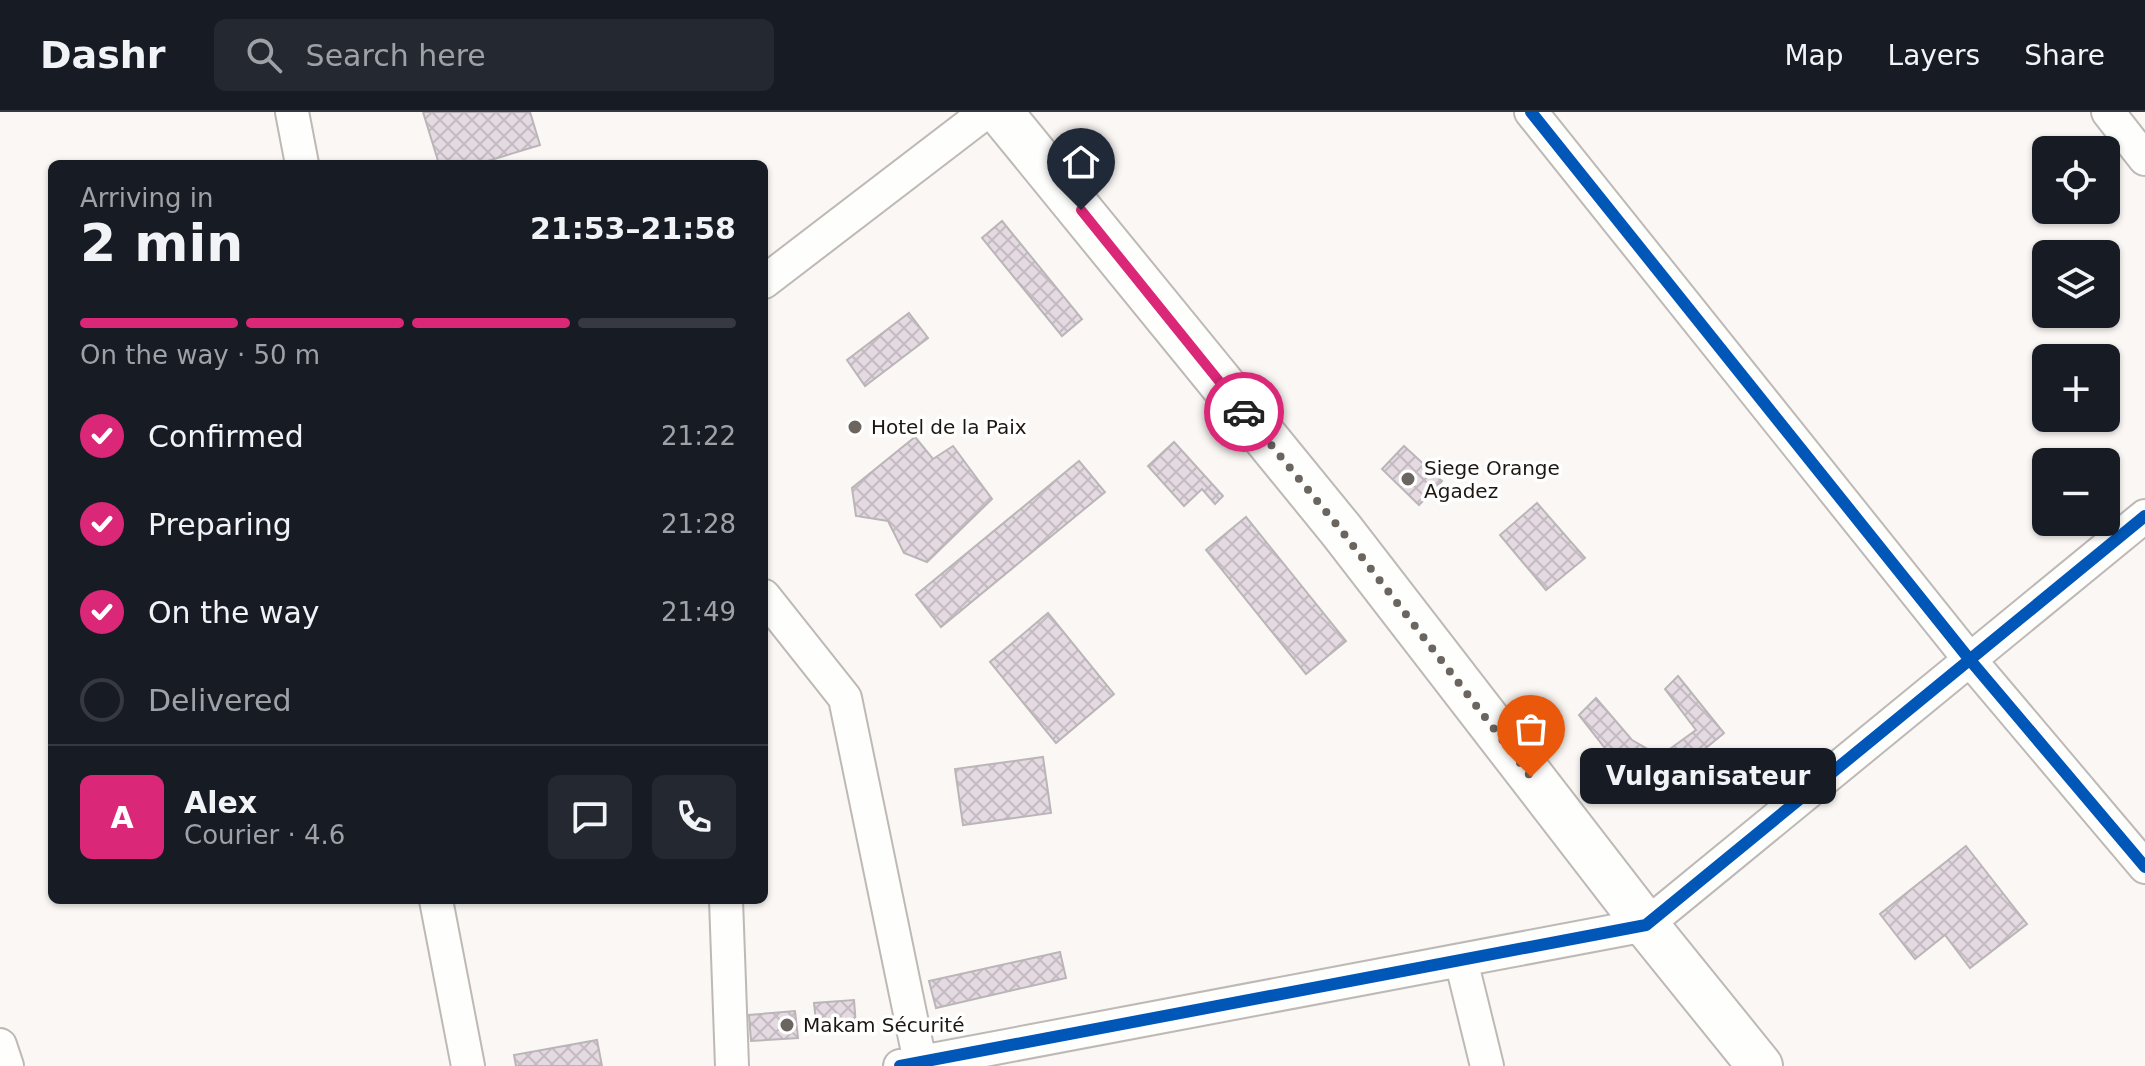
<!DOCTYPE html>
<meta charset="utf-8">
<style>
body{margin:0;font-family:"DejaVu Sans",sans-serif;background:#242831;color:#f1f3f6;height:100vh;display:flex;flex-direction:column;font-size:30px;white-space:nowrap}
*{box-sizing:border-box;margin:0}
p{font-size:26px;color:#9ea1a6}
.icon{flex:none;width:44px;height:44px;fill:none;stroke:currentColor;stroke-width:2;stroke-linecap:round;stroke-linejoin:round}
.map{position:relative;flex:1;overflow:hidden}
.details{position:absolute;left:48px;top:48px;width:720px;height:744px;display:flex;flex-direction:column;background:#171b24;border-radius:12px;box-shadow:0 2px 6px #0004}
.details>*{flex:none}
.controls{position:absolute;left:2032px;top:24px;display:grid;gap:16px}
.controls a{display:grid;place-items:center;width:88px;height:88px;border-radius:12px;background:#171b24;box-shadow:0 2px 6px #0004;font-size:40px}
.pin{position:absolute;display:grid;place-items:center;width:68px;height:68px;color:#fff;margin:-82px -34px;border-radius:50% 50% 50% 0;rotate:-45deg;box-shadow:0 0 8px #0007}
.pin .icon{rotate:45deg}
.courier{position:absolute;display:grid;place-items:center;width:80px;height:80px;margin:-40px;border:6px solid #db2777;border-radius:50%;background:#fff;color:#222;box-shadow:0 2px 10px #0007}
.bubble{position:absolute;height:56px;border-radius:12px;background:#171b24;box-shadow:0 2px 6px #0004;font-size:26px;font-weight:700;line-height:56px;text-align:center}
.summary em{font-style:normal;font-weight:700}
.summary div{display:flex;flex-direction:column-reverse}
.summary{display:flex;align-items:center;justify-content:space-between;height:136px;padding:0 32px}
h1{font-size:52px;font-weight:700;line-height:60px}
.bar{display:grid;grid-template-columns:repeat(4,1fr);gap:12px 8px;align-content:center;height:96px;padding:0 32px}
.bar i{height:10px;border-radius:6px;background:#363941}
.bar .on{background:#db2777}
.bar p{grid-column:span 4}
.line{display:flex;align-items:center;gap:20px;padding:0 32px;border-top:2px solid #363941}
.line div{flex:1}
.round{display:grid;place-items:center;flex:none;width:84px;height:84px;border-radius:12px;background:#242831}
ol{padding:0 32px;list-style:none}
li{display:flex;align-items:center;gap:24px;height:88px}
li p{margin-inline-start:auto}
li .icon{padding:8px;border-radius:50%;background:#db2777;color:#fff;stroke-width:4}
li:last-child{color:#9ea1a6}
li i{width:44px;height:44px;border:4px solid #363941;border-radius:50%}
header{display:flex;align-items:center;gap:48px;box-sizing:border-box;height:112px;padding:0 40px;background:#171b24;border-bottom:2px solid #363941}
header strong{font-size:38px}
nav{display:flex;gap:44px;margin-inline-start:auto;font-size:28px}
.search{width:560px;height:72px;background:#242831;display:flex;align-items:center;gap:20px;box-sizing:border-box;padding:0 28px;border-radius:12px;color:#9ea1a6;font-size:30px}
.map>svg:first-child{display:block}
</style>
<header>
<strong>Dashr</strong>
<div class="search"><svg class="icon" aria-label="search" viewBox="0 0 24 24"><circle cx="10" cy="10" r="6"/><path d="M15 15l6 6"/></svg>Search here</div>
<nav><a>Map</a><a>Layers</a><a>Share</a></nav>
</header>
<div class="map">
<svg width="2145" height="954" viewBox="0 0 2145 954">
<defs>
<pattern id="building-cross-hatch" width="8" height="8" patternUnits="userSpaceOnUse" patternTransform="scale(2)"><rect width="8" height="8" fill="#e5dae2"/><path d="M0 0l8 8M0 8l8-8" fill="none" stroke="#c4bac1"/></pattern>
</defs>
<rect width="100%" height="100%" fill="#faf7f4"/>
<!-- building -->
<path fill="url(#building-cross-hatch)" stroke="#bab6b8" stroke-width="2" d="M423 0H530L540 33 478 52H439Z
M1002 109 1082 207 1062 224 982 126Z
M909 201 928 226 865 274 847 248Z
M915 325 933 347 953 334 992 387 927 450 904 441 888 409 856 404 852 376Z
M1174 330 1223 384 1215 392 1202 377 1184 394 1148 354Z
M1404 334 1442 369 1419 393 1382 357Z
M1079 349 1105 380 941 515 916 483Z
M1537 391 1585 446 1546 478 1500 423Z
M1246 405 1346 529 1306 562 1206 438Z
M1048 501 1114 582 1056 631 990 550Z
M1678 564 1724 621 1672 664 1622 658 1579 603 1596 586 1632 628 1660 644 1696 618 1665 577Z
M1043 645 1051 701 963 713 955 657Z
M1966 734 2027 812 1970 856 1945 823 1915 847 1880 802Z
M1060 840 1066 866 936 896 929 869Z
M854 888 856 914 817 918 814 891Z
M795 899 798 926 751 929 749 903Z
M597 928 602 954H516L514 943Z"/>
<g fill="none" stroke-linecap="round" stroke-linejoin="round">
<defs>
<path id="street" d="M292 0 302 52
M1531 0 1970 548 2145 755
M2108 0 2145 47
M764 170 986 0
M764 484 845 586 920 950
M436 788 468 954
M726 788 732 954
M1461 848 1487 954
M0 933 7 954
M900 954 1646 813 2145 404"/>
<path id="primary" d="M1000 0 1341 418 1646 813 1760 954"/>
</defs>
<!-- street casing -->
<use href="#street" stroke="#beb9b5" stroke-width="36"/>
<!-- primary casing -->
<use href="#primary" stroke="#beb9b5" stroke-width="48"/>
<!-- street -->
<use href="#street" stroke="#fefefd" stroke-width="32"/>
<!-- primary -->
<use href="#primary" stroke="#fefefd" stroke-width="44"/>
<defs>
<path id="cycleway" d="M1531 0 1970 548 2145 755
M900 954 1646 813 2145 404"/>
</defs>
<!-- cycleway casing -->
<use href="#cycleway" stroke="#fff" stroke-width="17"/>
<!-- cycleway -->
<use href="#cycleway" stroke="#0057b8" stroke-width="12"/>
</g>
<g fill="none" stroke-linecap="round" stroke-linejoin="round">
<!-- done -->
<path stroke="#6b6560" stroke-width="8" stroke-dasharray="0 14.4" d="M1244 300 1341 418 1531 665"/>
<!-- route -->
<path stroke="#db2777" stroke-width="10" d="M1081 98 1244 300"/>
</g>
<!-- markers -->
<g fill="#6b6560" stroke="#fff" stroke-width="3">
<circle cx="855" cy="315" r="8"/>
<circle cx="1408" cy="367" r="8"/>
<circle cx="787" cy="913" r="8"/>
</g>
<g text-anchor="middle" stroke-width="7" stroke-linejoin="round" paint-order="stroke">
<!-- poi labels -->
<g font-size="20" fill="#1e1711" stroke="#fff" text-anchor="start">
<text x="871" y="322">Hotel de la Paix</text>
<text x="1424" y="363">Siege Orange<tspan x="1424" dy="23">Agadez</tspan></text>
<text x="803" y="920">Makam Sécurité</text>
</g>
</g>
</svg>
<div class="controls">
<a><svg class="icon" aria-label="locate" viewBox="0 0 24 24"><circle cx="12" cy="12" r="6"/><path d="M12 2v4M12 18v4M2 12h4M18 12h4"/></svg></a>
<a><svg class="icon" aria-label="layers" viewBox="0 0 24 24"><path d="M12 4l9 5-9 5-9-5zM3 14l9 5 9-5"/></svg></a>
<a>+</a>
<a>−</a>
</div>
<div class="pin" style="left:1531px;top:665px;background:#ea580c"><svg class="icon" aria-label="bag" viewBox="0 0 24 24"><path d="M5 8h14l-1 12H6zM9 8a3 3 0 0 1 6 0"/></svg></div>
<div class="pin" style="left:1081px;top:98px;background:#1f2937"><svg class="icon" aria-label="home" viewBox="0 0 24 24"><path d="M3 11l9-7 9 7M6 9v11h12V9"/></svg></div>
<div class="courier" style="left:1244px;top:300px"><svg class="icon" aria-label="car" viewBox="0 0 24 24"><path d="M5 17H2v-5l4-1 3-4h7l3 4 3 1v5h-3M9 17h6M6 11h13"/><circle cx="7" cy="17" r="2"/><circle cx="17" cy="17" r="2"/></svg></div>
<div class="bubble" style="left:1580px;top:636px;width:256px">Vulganisateur</div>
<section class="details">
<div class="summary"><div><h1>2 min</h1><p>Arriving in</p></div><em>21:53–21:58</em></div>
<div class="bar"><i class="on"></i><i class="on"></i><i class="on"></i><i></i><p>On the way · 50 m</p></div>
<ol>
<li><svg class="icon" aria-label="check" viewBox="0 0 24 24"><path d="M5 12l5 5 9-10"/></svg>Confirmed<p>21:22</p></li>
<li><svg class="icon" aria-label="check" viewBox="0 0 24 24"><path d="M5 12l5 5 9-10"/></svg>Preparing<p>21:28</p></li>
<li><svg class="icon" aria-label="check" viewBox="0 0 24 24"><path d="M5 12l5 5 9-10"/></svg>On the way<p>21:49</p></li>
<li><i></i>Delivered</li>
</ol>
<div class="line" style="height:144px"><b class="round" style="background:#db2777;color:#fff">A</b><div><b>Alex</b><p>Courier · 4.6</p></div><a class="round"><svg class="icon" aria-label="chat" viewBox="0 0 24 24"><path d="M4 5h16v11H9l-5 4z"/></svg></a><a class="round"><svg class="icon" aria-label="phone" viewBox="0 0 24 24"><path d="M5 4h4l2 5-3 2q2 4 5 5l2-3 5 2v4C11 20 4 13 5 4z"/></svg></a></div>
</section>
</div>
